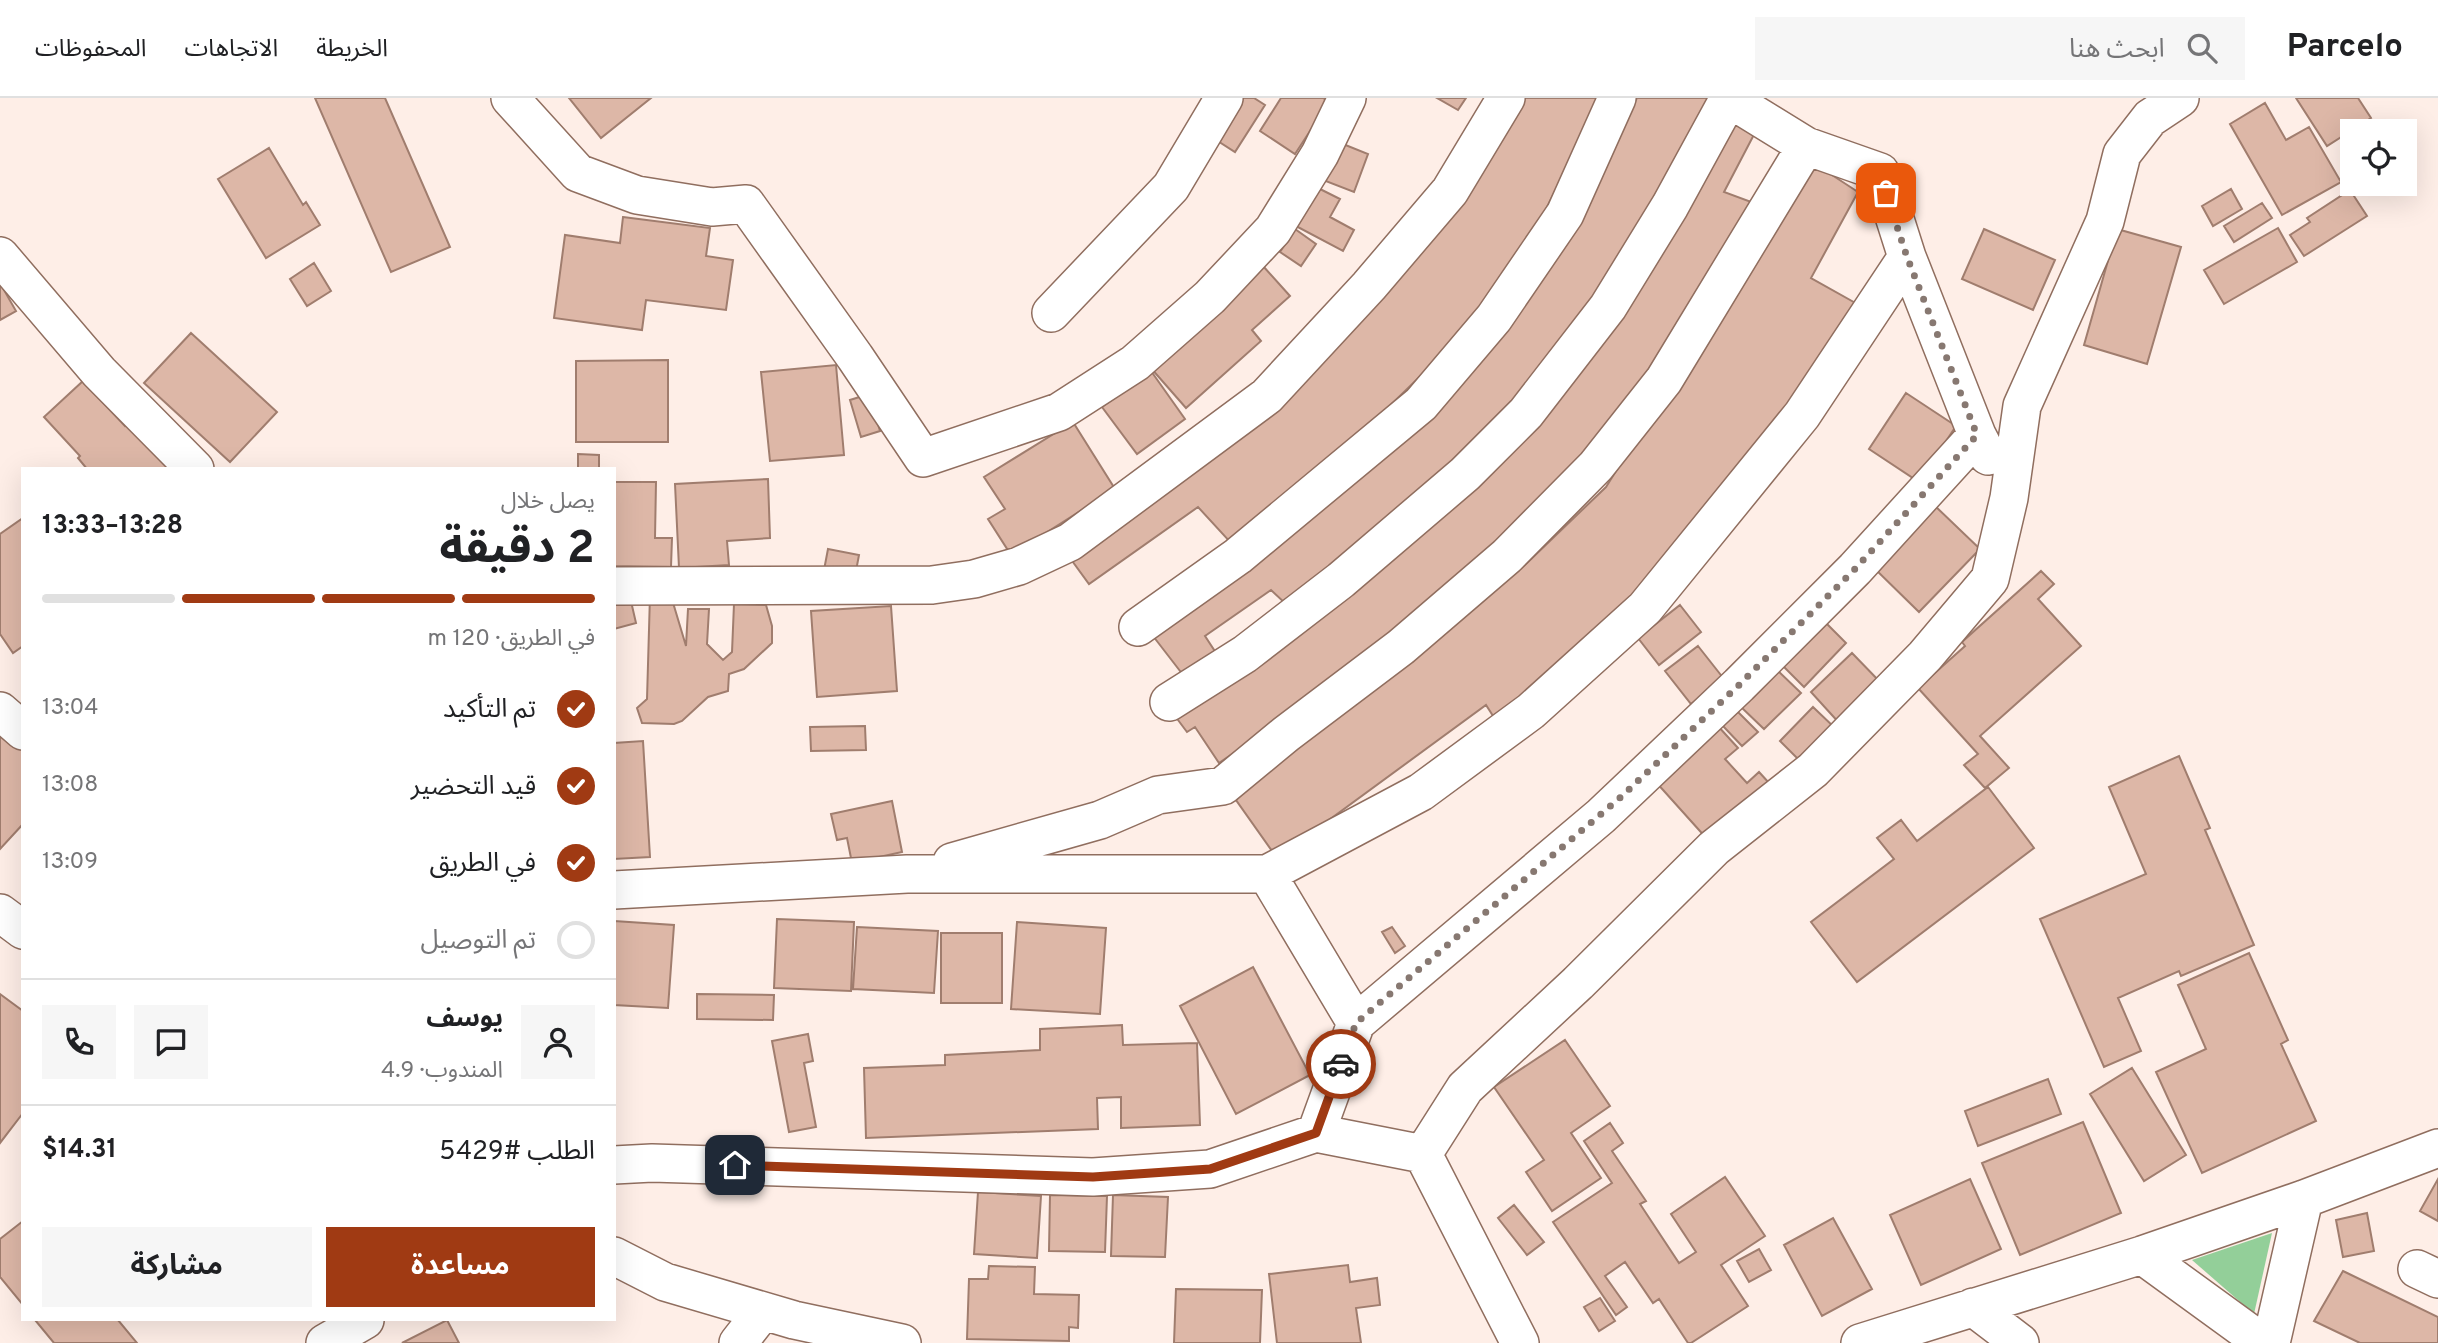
<!DOCTYPE html>
<html lang="ar">
<meta charset="utf-8">
<style>
body{margin:0;font-family:Overpass,"Noto Sans Arabic",sans-serif;background:#f6f6f6;color:#202124;direction:rtl;height:100vh;display:flex;flex-direction:column;font-size:26px;white-space:nowrap}
*{box-sizing:border-box;margin:0}
p{font-size:23px;color:#757577}
.icon{flex:none;width:38px;height:38px;fill:none;stroke:currentColor;stroke-width:2;stroke-linecap:round;stroke-linejoin:round}
.map{position:relative;flex:1;overflow:hidden;direction:ltr}
.sheet{position:absolute;left:21px;top:369px;width:595px;height:854px;display:flex;flex-direction:column;background:#fff;border-radius:0px;box-shadow:0 7px 28px #0002;direction:rtl}
.sheet>*{flex:none}
.controls{position:absolute;left:2340px;top:21px;display:grid;gap:14px}
.controls a{display:grid;place-items:center;width:77px;height:77px;border-radius:0px;background:#fff;box-shadow:0 7px 28px #0002;font-size:35px}
.pin{position:absolute;display:grid;place-items:center;width:60px;height:60px;color:#fff;margin:-30px;border-radius:14px;box-shadow:0 4px 10px #0006}
.courier{position:absolute;display:grid;place-items:center;width:70px;height:70px;margin:-35px;border:5px solid #a03a13;border-radius:50%;background:#fff;color:#222;box-shadow:0 2px 9px #0007}
.head em{font-style:normal;font-weight:700}
.head div{display:flex;flex-direction:column-reverse}
.head{display:flex;align-items:center;justify-content:space-between;height:119px;padding:0 21px}
h1{font-size:46px;font-weight:700;line-height:52px}
.bar{display:grid;grid-template-columns:repeat(4,1fr);gap:10px 7px;align-content:center;height:84px;padding:0 21px}
.bar i{height:9px;border-radius:5px;background:#e0e0e0}
.bar .active{background:#a03a13}
.bar p{grid-column:span 4}
.line{display:flex;align-items:center;gap:18px;padding:0 21px;border-top:2px solid #e0e0e0}
.line div{flex:1}
.round{display:grid;place-items:center;flex:none;width:74px;height:74px;border-radius:0px;background:#f6f6f6}
ol{padding:0 21px;list-style:none}
li{display:flex;align-items:center;gap:21px;height:77px}
li p{margin-inline-start:auto}
li .icon{padding:7px;border-radius:50%;background:#a03a13;color:#fff;stroke-width:4}
li:last-child{color:#757577}
li i{width:38px;height:38px;border:4px solid #e0e0e0;border-radius:50%}
.cta{display:flex;gap:14px;margin-top:auto;padding:14px 21px}
.cta a{flex:1;height:80px;border-radius:0px;background:#a03a13;color:#fff;font-size:28px;font-weight:700;line-height:80px;text-align:center}
.cta a+a{background:#f6f6f6;color:#202124}
header{display:flex;align-items:center;gap:42px;box-sizing:border-box;height:98px;padding:0 35px;background:#fff;border-bottom:2px solid #e0e0e0}
header strong{font-size:33px}
nav{display:flex;gap:38px;margin-inline-start:auto;font-size:24px}
.search{width:490px;height:63px;background:#f6f6f6;display:flex;align-items:center;gap:18px;box-sizing:border-box;padding:0 24px;border-radius:0px;color:#757577;font-size:26px}
.map>svg:first-child{display:block}
</style>
<header>
<strong>Parcelo</strong>
<div class="search"><svg class="icon" aria-label="search" viewBox="0 0 24 24"><circle cx="10" cy="10" r="6"/><path d="M15 15l6 6"/></svg>ابحث هنا</div>
<nav><a>الخريطة</a><a>الاتجاهات</a><a>المحفوظات</a></nav>
</header>
<div class="map">
<svg width="2438" height="1245" viewBox="0 0 2438 1245">
<rect width="100%" height="100%" fill="#feeee7"/>
<!-- green -->
<path fill="#93cf99" d="M2272 1135 2254 1216 2192 1162Z"/>
<!-- building -->
<path fill="#ddb7a7" stroke="#a07d6e" stroke-width="2" d="M315 0H385L450 149 391 174Z
M569 0H651L601 40Z
M1234 0H1254L1265 7 1235 54 1210 38Z
M1281 0H1323L1329 4 1295 56 1260 33Z
M1437 0H1466L1458 12Z
M1516 0H1602L1535 133 1481 219 1326 370 1231 445 1198 409 1089 486 1070 460 1230 345Z
M1637 0H1710L1591 213 1522 304 1288 508 1271 492 1205 538 1220 561 1187 582 1153 538 1512 221Z
M2296 0H2358L2371 20 2327 48Z
M2265 5 2286 42 2309 29 2341 84 2282 117 2230 26Z
M1731 16 1759 27 1724 94 1754 105 1696 209 1590 356 1470 474 1360 568 1219 665 1195 629 1187 634 1172 614 1584 264Z
M1338 44 1368 56 1354 94 1323 82Z
M269 50 303 107 306 104 320 127 266 160 218 81Z
M1809 62 1858 94 1811 180 1859 207 1765 339 1652 480 1495 621 1486 607 1277 760 1236 702 1292 645 1428 550 1527 465 1606 389Z
M1314 88 1340 101 1330 119 1354 132 1343 153 1294 127Z
M2231 91 2242 111 2213 128 2202 108Z
M2350 92 2367 118 2304 158 2290 137 2310 124 2307 120Z
M2262 105 2272 120 2234 144 2224 128Z
M623 119 710 130 706 158 733 162 726 212 646 202 642 232 554 220 565 137 620 145Z
M2278 130 2297 164 2224 206 2204 172Z
M1295 131 1316 146 1301 168 1280 154Z
M1984 131 2055 162 2033 212 1962 181Z
M2117 131 2181 149 2147 266 2084 247Z
M314 165 331 193 307 208 290 181Z
M1263 168 1290 198 1252 232 1261 243 1186 310 1150 269Z
M0 185 16 213 0 222Z
M191 235 277 314 230 364 144 285Z
M668 262V344H576V263Z
M836 267 844 357 770 363 761 274Z
M1151 273 1185 321 1137 356 1102 309Z
M83 283 125 328 129 324 173 371H87L78 360 80 358 44 319Z
M1906 295 1956 328 1919 384 1869 351Z
M869 296 880 333 861 339 850 302Z
M1073 324 1115 391 1011 457 988 421 1005 411 984 379Z
M578 356 599 357V371H578Z
M768 381 770 440 727 443 729 467 679 470 675 386Z
M614 384H656L655 440H672L671 469 614 468Z
M1933 406 1980 451 1919 514 1872 468Z
M23 420V548L13 555 0 536V436Z
M828 451 859 457 855 478 824 472Z
M2041 473 2054 486 2038 501 2081 548 1980 638 2009 670 1985 690 1964 667 1978 656 1918 590 1965 548 1962 544Z
M650 497 671 498 686 548 688 511H709L707 546 723 562 732 554 734 506 766 507 772 528V545L744 571 729 576 728 593 708 599 682 623 674 626 642 625 637 610 647 601Z
M630 499 636 525 614 531V503Z
M1680 507 1701 534 1659 567 1638 540Z
M891 508 897 593 817 599 811 513Z
M1825 524 1846 545 1804 589 1783 568Z
M1698 548 1724 581 1691 606 1665 573Z
M1852 555 1883 587 1841 627 1811 594Z
M1777 572 1801 595 1764 631 1741 609Z
M1813 609 1836 631 1802 665 1780 643Z
M1736 612 1758 634 1742 648 1722 627Z
M0 627 23 648V726L0 751Z
M1717 627 1738 650 1725 661 1747 685 1759 674 1770 686 1708 742 1655 683Z
M865 628 866 652 811 653 810 629Z
M643 643 650 759 614 761V645Z
M2179 658 2210 730 2205 732 2254 847 2181 878 2179 873 2118 900 2141 953 2104 969 2040 821 2146 776 2109 689Z
M1988 689 2034 750 1857 884 1811 824 1894 761 1877 740 1901 722 1917 743Z
M892 703 902 754 852 765 847 740 837 742 831 716Z
M777 821 854 824 851 893 774 890Z
M614 823 674 827 668 910 614 907Z
M1017 824 1106 830 1100 916 1011 911Z
M857 829 938 833 934 895 853 891Z
M1392 829 1405 848 1395 855 1382 834Z
M941 835H1002V905H941Z
M2249 855 2288 942 2281 946 2316 1023 2202 1075 2156 974 2206 951 2178 887Z
M1253 869 1310 977 1236 1016 1180 908Z
M0 896 23 913V1015L0 1045Z
M697 896 774 897 773 922 697 921Z
M1122 927 1123 947 1197 945 1200 1027 1121 1030V999L1097 1000 1098 1031 866 1040 864 970 945 967V957L1040 952V931Z
M808 936 813 963 804 965 816 1029 789 1034 772 943Z
M1565 942 1610 1008 1571 1035 1601 1080 1552 1113 1526 1074 1544 1062 1494 989Z
M2132 970 2186 1057 2144 1083 2090 996Z
M2048 981 2061 1016 1978 1048 1965 1013Z
M2083 1024 2121 1115 2020 1157 1982 1065Z
M1610 1025 1623 1045 1612 1053 1646 1103 1640 1106 1679 1165 1696 1154 1671 1116 1725 1079 1765 1138 1721 1167 1748 1208 1691 1245H1688L1659 1201 1653 1205 1625 1164 1605 1178 1627 1209 1616 1217 1553 1124 1612 1085 1584 1043Z
M1970 1081 2001 1151 1921 1187 1890 1117Z
M2438 1081V1123L2420 1113Z
M978 1094 1041 1098 1037 1160 974 1156Z
M1050 1097 1107 1098 1105 1154 1049 1153Z
M1113 1097 1168 1099 1165 1159 1111 1158Z
M1514 1107 1544 1144 1527 1157 1498 1120Z
M2367 1115 2374 1153 2343 1159 2336 1122Z
M1833 1120 1872 1191 1822 1218 1784 1147Z
M23 1123V1207L0 1179V1141Z
M1759 1151 1771 1172 1749 1184 1737 1163Z
M1348 1167 1350 1184 1377 1180 1380 1207 1356 1210 1361 1245H1277L1269 1176Z
M989 1168 1035 1169 1034 1196 1079 1197 1078 1230 1069 1229V1243L967 1241 969 1181H988Z
M2343 1173 2438 1219V1245H2360L2314 1223Z
M1176 1191 1262 1192 1260 1245H1174Z
M1600 1200 1615 1223 1599 1233 1584 1209Z
M35 1222H118L137 1245H54Z
M447 1222 459 1245H402Z"/>
<g fill="none" stroke-linecap="round" stroke-linejoin="round">
<defs>
<path id="street" d="M510 0 578 75 637 97 712 109 746 106 855 259 923 360 1059 314 1135 265 1210 199 1273 132 1320 56 1347 0
M1728 0 1806 48 1880 74 1907 159 1977 337 1988 358
M0 158 99 274 195 371
M1051 215 1171 89 1224 0
M614 488 932 487 974 481 1019 468 1070 444 1267 298 1369 188 1450 93 1506 0
M1138 529 1238 458 1421 306 1494 220 1565 116 1617 0
M1169 604 1245 556 1341 482 1465 376 1526 315 1608 209 1670 108 1729 0
M0 613 23 633
M952 764 1100 722 1158 697 1223 688 1286 636 1401 549 1507 458 1596 368 1664 282 1806 48
M1267 776 1356 925
M614 792 907 776H1267L1421 694 1531 613 1645 510 1802 317 1907 159
M0 815 23 832
M1316 1035 1423 1056
M1423 1056 1465 990 1578 885 1714 750 1813 672 1925 558 1990 481 2009 400 2022 308 2105 123 2122 56 2150 20 2180 0
M1423 1056 1520 1245
M614 1067 652 1065 1093 1079 1210 1071 1316 1035 1356 925 1601 718 1739 587 1855 471 1977 337
M2142 1157 2263 1245
M614 1158 665 1184 794 1222 902 1245
M2417 1171 2438 1181
M1973 1209 2020 1245
M325 1245 365 1222
M738 1245 763 1213
M1860 1245 2142 1157 2304 1101 2438 1050
M2271 1245 2304 1101"/>
</defs>
<!-- street casing -->
<use href="#street" stroke="#906e5f" stroke-width="40"/>
<!-- street -->
<use href="#street" stroke="#fff" stroke-width="37"/>
</g>
<g fill="none" stroke-linecap="round" stroke-linejoin="round">
<!-- done -->
<path stroke="#877871" stroke-width="7" stroke-dasharray="0 12.6" d="M1341 966 1356 925 1621 699 1739 587 1855 471 1977 337 1907 159 1886 95"/>
<!-- route -->
<path stroke="#a03a13" stroke-width="9" d="M735 1067 1093 1079 1210 1071 1316 1035 1341 966"/>
</g>
</svg>
<div class="controls">
<a><svg class="icon" aria-label="locate" viewBox="0 0 24 24"><circle cx="12" cy="12" r="6"/><path d="M12 2v4M12 18v4M2 12h4M18 12h4"/></svg></a>
</div>
<div class="pin" style="left:1886px;top:95px;background:#ea580c"><svg class="icon" aria-label="bag" viewBox="0 0 24 24"><path d="M5 8h14l-1 12H6zM9 8a3 3 0 0 1 6 0"/></svg></div>
<div class="pin" style="left:735px;top:1067px;background:#1f2937"><svg class="icon" aria-label="home" viewBox="0 0 24 24"><path d="M3 11l9-7 9 7M6 9v11h12V9"/></svg></div>
<div class="courier" style="left:1341px;top:966px"><svg class="icon" aria-label="car" viewBox="0 0 24 24"><path d="M5 17H2v-5l4-1 3-4h7l3 4 3 1v5h-3M9 17h6M6 11h13"/><circle cx="7" cy="17" r="2"/><circle cx="17" cy="17" r="2"/></svg></div>
<section class="sheet">
<div class="head"><div><h1>2 دقيقة</h1><p>يصل خلال</p></div><em>13:28–13:33</em></div>
<div class="bar"><i class="active"></i><i class="active"></i><i class="active"></i><i></i><p>في الطريق · 120 m</p></div>
<ol>
<li><svg class="icon" aria-label="check" viewBox="0 0 24 24"><path d="M5 12l5 5 9-10"/></svg>تم التأكيد<p>13:04</p></li>
<li><svg class="icon" aria-label="check" viewBox="0 0 24 24"><path d="M5 12l5 5 9-10"/></svg>قيد التحضير<p>13:08</p></li>
<li><svg class="icon" aria-label="check" viewBox="0 0 24 24"><path d="M5 12l5 5 9-10"/></svg>في الطريق<p>13:09</p></li>
<li><i></i>تم التوصيل</li>
</ol>
<div class="line" style="height:126px"><a class="round"><svg class="icon" aria-label="person" viewBox="0 0 24 24"><circle cx="12" cy="8" r="4"/><path d="M4 21q1-7 8-7t8 7"/></svg></a><div><b>يوسف</b><p>المندوب · 4.9</p></div><a class="round"><svg class="icon" aria-label="chat" viewBox="0 0 24 24"><path d="M4 5h16v11H9l-5 4z"/></svg></a><a class="round"><svg class="icon" aria-label="phone" viewBox="0 0 24 24"><path d="M5 4h4l2 5-3 2q2 4 5 5l2-3 5 2v4C11 20 4 13 5 4z"/></svg></a></div>
<div class="line" style="height:91px"><div>الطلب #5429</div><b>$14.31</b></div>
<div class="cta"><a>مساعدة</a><a>مشاركة</a></div>
</section>
</div>
